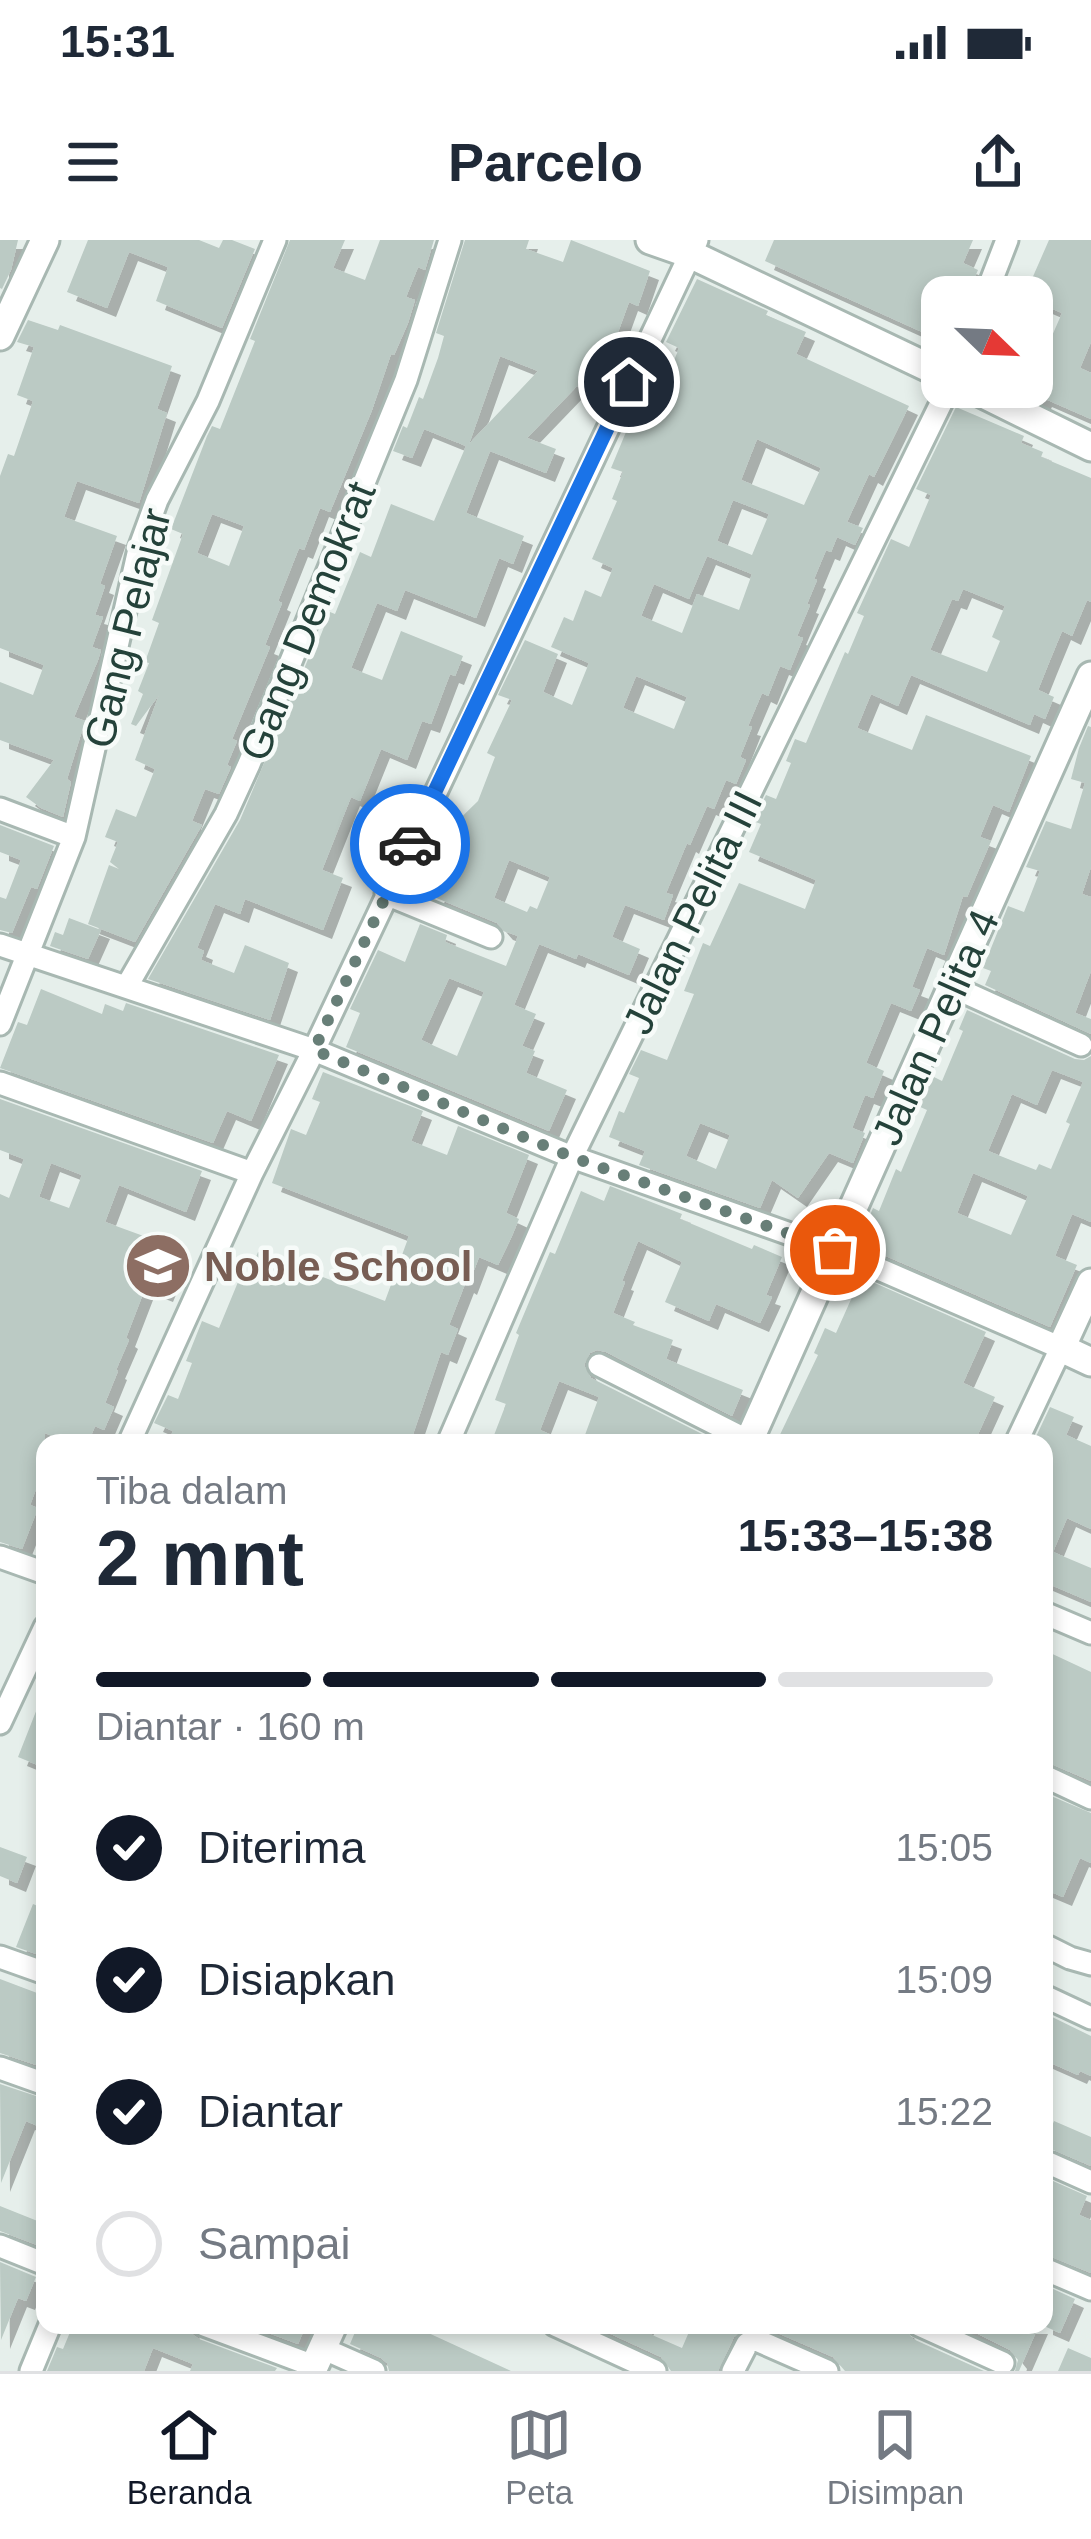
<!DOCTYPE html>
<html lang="id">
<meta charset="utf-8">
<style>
body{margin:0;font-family:Arial,sans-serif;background:#f6f6f7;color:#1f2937;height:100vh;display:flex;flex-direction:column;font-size:45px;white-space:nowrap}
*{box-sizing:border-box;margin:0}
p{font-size:39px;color:#747a83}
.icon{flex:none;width:66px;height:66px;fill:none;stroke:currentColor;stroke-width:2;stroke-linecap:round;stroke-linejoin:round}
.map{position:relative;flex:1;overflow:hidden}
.side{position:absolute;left:36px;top:1194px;width:1017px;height:900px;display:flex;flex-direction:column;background:#fff;border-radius:24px;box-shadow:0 6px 18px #0003}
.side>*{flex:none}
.needle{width:78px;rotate:113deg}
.buttons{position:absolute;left:921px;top:36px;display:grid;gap:24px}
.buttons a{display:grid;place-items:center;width:132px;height:132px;border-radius:24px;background:#fff;box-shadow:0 6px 18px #0003;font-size:60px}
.pin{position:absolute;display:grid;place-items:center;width:102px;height:102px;color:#fff;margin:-51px;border:6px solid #fff;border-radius:50%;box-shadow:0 3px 12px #0007}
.courier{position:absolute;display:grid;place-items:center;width:120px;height:120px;margin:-60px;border:9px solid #1a73e8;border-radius:50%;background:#fff;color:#222;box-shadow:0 3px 15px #0007}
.summary em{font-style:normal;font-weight:700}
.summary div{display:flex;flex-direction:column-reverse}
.summary{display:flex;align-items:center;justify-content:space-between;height:204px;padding:0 60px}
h1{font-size:78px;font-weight:700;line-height:90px}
.bar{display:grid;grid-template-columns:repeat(4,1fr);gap:18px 12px;align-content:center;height:144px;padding:0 60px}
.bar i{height:15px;border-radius:9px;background:#e0e1e3}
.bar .selected{background:#111827}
.bar p{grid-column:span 4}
ol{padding:0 60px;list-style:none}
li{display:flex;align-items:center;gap:36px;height:132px}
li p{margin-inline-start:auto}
li .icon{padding:12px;border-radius:50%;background:#111827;color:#fff;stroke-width:4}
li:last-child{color:#747a83}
li i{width:66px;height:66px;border:6px solid #e0e1e3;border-radius:50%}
.status{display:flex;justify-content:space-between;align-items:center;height:84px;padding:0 60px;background:#fff;direction:ltr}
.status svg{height:33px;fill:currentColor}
header{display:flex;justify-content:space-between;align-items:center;height:156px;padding:0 60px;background:#fff;font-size:54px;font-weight:700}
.tab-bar{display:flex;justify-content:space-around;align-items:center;height:168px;border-top:3px solid #e0e1e3;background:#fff;font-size:33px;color:#747a83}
.tab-bar a{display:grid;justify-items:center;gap:6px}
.tab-bar .selected{color:#111827}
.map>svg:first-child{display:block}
</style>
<div class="status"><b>15:31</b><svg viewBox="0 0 49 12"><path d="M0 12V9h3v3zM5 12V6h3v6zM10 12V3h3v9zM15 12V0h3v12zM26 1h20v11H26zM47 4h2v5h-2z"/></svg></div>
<header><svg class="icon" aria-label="menu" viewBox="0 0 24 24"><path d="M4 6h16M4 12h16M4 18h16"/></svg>Parcelo<svg class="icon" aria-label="share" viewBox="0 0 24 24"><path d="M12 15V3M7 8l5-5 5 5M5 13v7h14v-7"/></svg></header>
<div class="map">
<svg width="1091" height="2131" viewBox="0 0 1091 2131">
<defs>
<filter id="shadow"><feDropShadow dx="9" dy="9" stdDeviation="0" flood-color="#0004"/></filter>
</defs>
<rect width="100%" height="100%" fill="#e6efeb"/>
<!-- building -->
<path fill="#bbcac4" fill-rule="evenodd" filter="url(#shadow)" d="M0 0H18L11 30 2 49 0 48Z
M88 0H199L219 8 223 0H232L255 9 222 88 156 61 168 27 129 12 107 68 67 52Z
M290 0H345L333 28 365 40 380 0H434L425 30 418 27 406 57 415 60 408 83 394 115 391 114 372 170 330 272 320 268 304 310 299 308 278 361 282 363 265 405 270 407 232 499 237 501 227 525 231 527 219 554 205 549 192 581 202 585 135 702 88 684 109 625 119 629 110 622 118 602 105 597 116 569 136 577 155 529 135 520 159 455 136 486 131 484 143 454 138 451 149 423 145 422 159 383 152 380 183 294 171 289 207 196 212 186 220 189 255 101 250 99ZM212 274 244 286 229 326 197 313Z
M465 0H529L526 9 563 22 571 0 650 31 638 66 629 62 617 95 612 93 592 152 577 146 527 198 556 209 546 233 490 211 466 273 524 296 513 324 499 318 476 378 405 350 397 371 377 363 351 428 382 440 401 391 463 416 455 436 450 434 431 484 422 481 407 520 381 509 360 561 351 557 322 630 343 638 323 690 245 659 240 674 215 664 197 708 204 711 201 720 234 733 245 705 289 723 270 780 148 739 240 580 309 417H312L330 372 335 374 360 312 371 317 391 264 434 281 466 206 424 189 412 218 393 211 403 186 407 188 419 157 423 159 438 118 444 96 436 93ZM500 116 538 131 469 204Z
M774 0H973L963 23 978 30 966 57H942V101L765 21Z
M1049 0H1091V102L1080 128 1091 133V179L1043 158 1041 162 1010 147H1032V98L1048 105 1062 73 1032 60V57H1024Z
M697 39 768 71 766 75 806 92 796 114 909 166 874 237 869 234 847 282 863 288 855 305 837 297 831 312 826 310 814 339 817 340 807 364 810 365 797 396 803 398 790 430 780 426 768 456 762 453 748 486 752 487 740 517 746 520 736 544 726 540 714 569 707 566 690 605 687 603 666 653 673 655 664 680 625 665 612 697 640 709 629 735 578 714 576 719 539 704 514 765 536 774 522 806 535 811 526 833 567 850 549 891 346 807 360 773 350 769 378 710 405 722 420 684 447 695 445 702 506 726 518 696 504 691 497 683 434 657 444 632 419 622 431 597 438 600 478 561 495 517 487 513 512 460 498 455 525 400 558 414 543 452 572 465 589 423 551 407 564 377 573 381 585 350 601 357 613 328 592 319 617 261 612 259 623 232 611 228 646 144 662 151 679 108 666 102ZM757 199 821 228 804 265 741 240ZM733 260 769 274 752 315 717 301ZM707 316 752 334 739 370 697 354 682 393 641 376 654 344 689 359ZM636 436 687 457 674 489 623 468ZM509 620 550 637 537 669 530 666 527 672 494 658ZM449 738 484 752 457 816 421 800Z
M28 80 58 90 60 85 172 126 157 169 167 173 139 263 77 241 64 277 117 296 100 344 105 346 95 375 103 377 92 407 101 410 98 420 74 477 85 481 67 539 71 542 63 577 41 568 26 557 54 520 0 500V442L33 455 44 425 0 408V236L8 214 14 216 33 161 17 155 34 107 17 102Z
M956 167 1024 196 1021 203 1043 212 1041 217 1091 238V362L1087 360 1072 396 1062 391 1048 425 1038 450 1054 457 1045 479 1034 474 1030 485 911 435 898 466 871 454 857 488 912 510 926 475 1031 516 1009 572 993 565 980 597 991 601 967 657 963 656 944 715 927 708 912 747 920 750 911 771 891 763 866 823 884 831 873 858 865 855 852 888 865 893 853 923 829 913 798 958 772 940 760 968 639 925 645 911 609 897 619 871 624 873 639 838 629 834 641 810 667 820 694 754 684 751 703 703 710 706 739 643 805 669 816 640 749 612 761 584 753 581 766 555 776 559 791 523 786 521 795 499 806 503 845 412 848 414 864 376 857 373 891 299 909 307 931 255 916 249ZM963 349 1005 366 992 397 1000 401 987 432 930 410 952 359 958 361ZM700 883 730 895 716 929 686 916Z
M1088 486 1091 487V627L1082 654 1091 657V731L1075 773 1091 779V794L985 745 991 731 983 728 1008 666 1024 672 1040 631 1026 627 1046 581 1071 589 1085 543 1071 539 1079 508Z
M0 585 54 606 37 649 31 647 12 693 0 690V657L6 659 21 620 0 612Z
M69 678 101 690 88 719 50 706 55 692 63 695Z
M41 749 102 774 105 764 123 771 126 763 279 815 251 881 227 871 213 903 0 828 18 782 27 785Z
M967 770 1075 819 1084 820 1091 816V982L1072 974 1055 1016 1077 1025 1050 1087 858 1004 873 968 879 971 896 929 901 932 927 870 918 866 932 836 942 841 963 791 959 789ZM1052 830 1083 842 1066 882 1070 884 1051 929 1039 924 1036 930 988 911 1012 854 1037 865ZM973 933 1028 956 1011 995 957 973Z
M323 832 423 871 411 901 447 915 458 886 529 915 506 973 519 979 511 998 498 1025 479 1017 468 1046 465 1044 449 1085 458 1089 448 1115 441 1112 410 1203H168L173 1191 154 1183 168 1155 178 1159 192 1123 186 1121 202 1081 219 1088 238 1042 245 1045 258 1012 385 1061 409 996 272 943 291 889 306 895 320 862 312 859Z
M0 859 202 931 186 972 119 945 105 982 182 1010 164 1053 146 1046 126 1098 129 1100 116 1130 118 1131 105 1163 114 1167 104 1190 95 1186 88 1203H69L45 1193V1225L30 1265 38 1268 22 1309 0 1302V954L9 958 24 919 0 910ZM51 923 82 935 69 968 39 957Z
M610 946 682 974 680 979 752 1009 754 1005 782 1017 766 1055 772 1057 760 1083 716 1064 709 1081 665 1062 682 1022 638 1001 622 1041 625 1042 613 1073 635 1082 633 1085 673 1100 666 1119 743 1150 732 1176 606 1112 597 1110 590 1113 584 1125 591 1138 712 1199 711 1203H582L599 1157 559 1141 540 1190 570 1203H491L506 1164 495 1160 519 1095 516 1093 550 1012 555 1014 581 951 604 961Z
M861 1037 986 1092 963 1143 995 1157 974 1203H912L892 1194 888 1203H776L818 1115 814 1113 825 1088 836 1093Z
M1050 1167 1074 1177 1066 1195 1091 1206V1289L1067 1278 1053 1312 1091 1328V1362L1044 1342V1203H1033Z
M1044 1410 1091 1432V1541L1044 1521Z
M44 1451H45V1528L18 1517Z
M1044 1553 1091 1573V1623L1080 1618 1063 1657 1044 1649Z
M0 1607 27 1617 17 1643 0 1636Z
M33 1664 45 1669V1717L16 1707Z
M0 1739 45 1756V1828L0 1813Z
M1044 1773 1091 1796V1836L1080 1831 1078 1835 1044 1820Z
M0 1844 45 1859V1889L26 1881 1 1943Z
M1054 1881 1091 1897V1926L1044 1906Z
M1044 1937 1087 1956 1079 1975 1091 1980V2033L1044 2014Z
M0 1966 45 1984V2008L0 1991Z
M0 2022 36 2037 26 2061 18 2058 1 2100Z
M1051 2048 1075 2059 1060 2093 1044 2086V2063Z
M73 2085H189L192 2094 199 2099 277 2128 275 2131H190L193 2124 153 2108 144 2131H47L57 2107 63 2109Z
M247 2085H306L298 2104Z
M358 2085H411L511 2131H389L387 2123 381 2118 350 2104Z
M591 2085H645L643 2091 682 2108 692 2085H750L734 2097 718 2131H671L661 2117Z
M759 2085H895L905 2089 913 2099 984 2131H845L833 2117Z
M960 2085H1039L1019 2131H1015L1018 2120 1010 2110Z
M1068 2108 1091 2118V2131H1058Z"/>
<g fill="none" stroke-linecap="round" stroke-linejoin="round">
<defs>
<path id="minor" d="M985 57 1007 0
M0 569 74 597
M386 654 491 697
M0 705 314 810 572 917 835 1010 1061 1108 1016 1203
M127 746 226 574 249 524 406 140 450 0
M953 747 1081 805
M0 784 74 597 139 309 157 260 208 161 275 0
M0 843 252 933
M599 1125 749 1201
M129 1203 252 933 314 810 697 0
M448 1203 572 917 949 147
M0 1317 45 1333
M1044 1373 1091 1393
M0 1483 45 1387
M1044 1536 1091 1558
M1044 1705 1070 1718 1091 1724
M0 1717 45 1733
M1044 1756 1091 1778
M0 1828 45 1844
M1044 1921 1091 1942
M0 2006 45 2024
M1044 2029 1091 2049
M204 2085 314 2126
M555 2085 655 2131
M919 2085 1003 2123
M322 2108 374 2131
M31 2131 50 2085
M733 2131 747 2104 754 2099 827 2131"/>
<path id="tertiary" d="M650 0 690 14 942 134
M0 96 45 0
M969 147 1091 207
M1091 1043 1061 1108 1091 1122
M748 1203 1091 436
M312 2131 333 2085"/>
</defs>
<!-- minor casing -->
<use href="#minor" stroke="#a8b8b2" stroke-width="27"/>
<!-- tertiary casing -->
<use href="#tertiary" stroke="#a8b8b2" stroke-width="33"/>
<!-- minor -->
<use href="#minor" stroke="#fff" stroke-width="21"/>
<!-- tertiary -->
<use href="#tertiary" stroke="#fff" stroke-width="27"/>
</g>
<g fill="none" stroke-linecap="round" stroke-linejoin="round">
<!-- done -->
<path stroke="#687f78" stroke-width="12" stroke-dasharray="0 21.6" d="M410 604 314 810 572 917 835 1010"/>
<!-- route -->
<path stroke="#1a73e8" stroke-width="15" d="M410 604 629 142"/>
</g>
<!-- icons -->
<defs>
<symbol id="school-disc" viewBox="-11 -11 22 22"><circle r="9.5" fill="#8d6e63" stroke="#f7fbf9"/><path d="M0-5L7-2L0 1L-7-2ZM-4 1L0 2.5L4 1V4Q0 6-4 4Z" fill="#fff"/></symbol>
</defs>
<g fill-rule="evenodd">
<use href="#school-disc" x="120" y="988" width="76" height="76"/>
</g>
<g text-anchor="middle" stroke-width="9" stroke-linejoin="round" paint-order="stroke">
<!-- street labels -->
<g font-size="42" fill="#24423a" stroke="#f7fbf9">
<text transform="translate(307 381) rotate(-68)" y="15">Gang Demokrat</text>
<text transform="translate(127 388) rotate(-76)" y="15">Gang Pelajar</text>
<text transform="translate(692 672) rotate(-64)" y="15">Jalan Pelita III</text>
<text transform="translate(935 787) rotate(-66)" y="15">Jalan Pelita 4</text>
</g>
<!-- education labels -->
<g font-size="42" font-weight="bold" fill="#785e54" stroke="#f7fbf9" text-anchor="start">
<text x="204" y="1041">Noble School</text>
</g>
</g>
</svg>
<div class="buttons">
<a><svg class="needle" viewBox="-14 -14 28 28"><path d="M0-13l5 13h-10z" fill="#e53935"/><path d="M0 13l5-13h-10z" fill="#747a83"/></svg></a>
</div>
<div class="pin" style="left:835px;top:1010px;background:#ea580c"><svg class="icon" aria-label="bag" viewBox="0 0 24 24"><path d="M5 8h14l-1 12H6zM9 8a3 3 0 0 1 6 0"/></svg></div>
<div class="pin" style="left:629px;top:142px;background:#1f2937"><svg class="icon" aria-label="home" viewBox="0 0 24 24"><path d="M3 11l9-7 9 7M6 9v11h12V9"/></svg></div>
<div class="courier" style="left:410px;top:604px"><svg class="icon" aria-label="car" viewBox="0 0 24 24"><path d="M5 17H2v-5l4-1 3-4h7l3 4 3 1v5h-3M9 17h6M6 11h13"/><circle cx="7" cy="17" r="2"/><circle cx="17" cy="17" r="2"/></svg></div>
<section class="side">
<div class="summary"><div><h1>2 mnt</h1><p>Tiba dalam</p></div><em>15:33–15:38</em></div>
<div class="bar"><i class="selected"></i><i class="selected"></i><i class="selected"></i><i></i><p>Diantar · 160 m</p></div>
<ol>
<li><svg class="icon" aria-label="check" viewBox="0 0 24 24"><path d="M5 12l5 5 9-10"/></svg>Diterima<p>15:05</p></li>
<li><svg class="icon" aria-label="check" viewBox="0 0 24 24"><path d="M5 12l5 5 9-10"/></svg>Disiapkan<p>15:09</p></li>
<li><svg class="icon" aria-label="check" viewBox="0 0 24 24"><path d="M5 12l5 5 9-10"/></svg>Diantar<p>15:22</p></li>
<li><i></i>Sampai</li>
</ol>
</section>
</div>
<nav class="tab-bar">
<a class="selected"><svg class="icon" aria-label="home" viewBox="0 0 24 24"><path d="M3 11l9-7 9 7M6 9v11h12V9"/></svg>Beranda</a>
<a><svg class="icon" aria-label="map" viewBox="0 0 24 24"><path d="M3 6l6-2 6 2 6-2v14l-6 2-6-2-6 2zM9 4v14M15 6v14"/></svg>Peta</a>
<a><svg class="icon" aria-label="saved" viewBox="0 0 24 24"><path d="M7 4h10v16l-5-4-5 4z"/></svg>Disimpan</a>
</nav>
